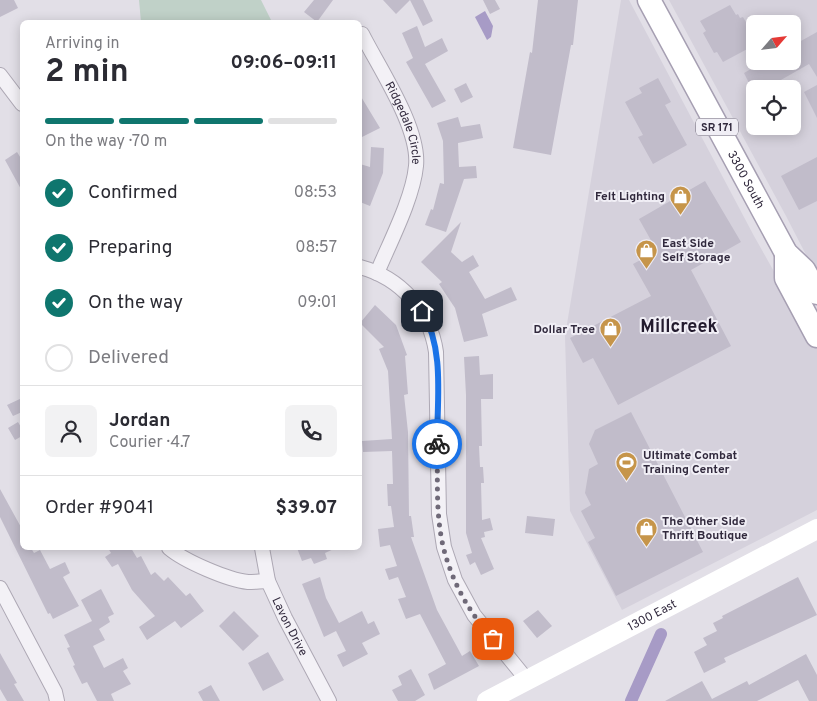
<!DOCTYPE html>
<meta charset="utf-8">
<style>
body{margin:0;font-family:Overpass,sans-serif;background:#f2f2f3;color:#2b2b33;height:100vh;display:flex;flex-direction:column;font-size:19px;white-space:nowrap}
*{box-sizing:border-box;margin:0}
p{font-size:16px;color:#7c7c81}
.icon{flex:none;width:28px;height:28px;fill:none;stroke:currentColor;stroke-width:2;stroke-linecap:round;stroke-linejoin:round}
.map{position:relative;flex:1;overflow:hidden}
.side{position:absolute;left:20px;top:20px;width:342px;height:530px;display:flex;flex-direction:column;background:#fff;border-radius:8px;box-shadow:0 2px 12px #0003}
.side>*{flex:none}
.needle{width:32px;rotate:62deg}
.buttons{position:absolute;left:746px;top:15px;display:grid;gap:10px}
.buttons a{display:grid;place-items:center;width:55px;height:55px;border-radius:8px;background:#fff;box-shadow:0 2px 12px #0003;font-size:25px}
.pin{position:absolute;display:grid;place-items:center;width:42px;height:42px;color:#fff;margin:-21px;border-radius:10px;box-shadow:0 2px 8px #0006}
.courier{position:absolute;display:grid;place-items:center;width:50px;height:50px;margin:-25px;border:4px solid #1a73e8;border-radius:50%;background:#fff;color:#222;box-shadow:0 1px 6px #0007}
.head em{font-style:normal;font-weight:700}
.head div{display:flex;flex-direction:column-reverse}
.head{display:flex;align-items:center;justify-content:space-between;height:85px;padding:0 25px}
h1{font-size:32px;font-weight:700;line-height:38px}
.bar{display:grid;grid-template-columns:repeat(4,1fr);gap:8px 5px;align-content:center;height:60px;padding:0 25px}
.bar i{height:6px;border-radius:4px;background:#e1e1e2}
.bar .selected{background:#0f766e}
.bar p{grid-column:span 4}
.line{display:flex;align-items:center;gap:12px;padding:0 25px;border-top:1px solid #e1e1e2}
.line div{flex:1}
.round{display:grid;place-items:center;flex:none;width:52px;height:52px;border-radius:8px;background:#f2f2f3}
ol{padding:0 25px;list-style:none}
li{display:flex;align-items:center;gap:15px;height:55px}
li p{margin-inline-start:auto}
li .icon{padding:5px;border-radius:50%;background:#0f766e;color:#fff;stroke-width:4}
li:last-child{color:#7c7c81}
li i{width:28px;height:28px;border:2px solid #e1e1e2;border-radius:50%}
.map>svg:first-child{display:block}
</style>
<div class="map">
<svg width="817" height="701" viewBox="0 0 817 701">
<rect width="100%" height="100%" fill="#e2dfe7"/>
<!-- built -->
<path fill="#d5d1dc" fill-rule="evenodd" d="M621 0H629L754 236 817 348V510L622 610 570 511 565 336Z
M669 0H817V276L786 216ZM755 24H792V61H755ZM755 89H792V126H755Z"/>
<!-- green -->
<path fill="#c0d1c8" d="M139 0H261L272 22H141Z"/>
<!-- water -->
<path fill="#a79bc6" d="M485 11 493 26 491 37 487 40 475 17Z"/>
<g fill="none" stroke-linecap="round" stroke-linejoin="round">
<!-- canal -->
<path stroke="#a79bc6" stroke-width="12" d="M631 701 661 634"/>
</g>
<!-- building -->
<path fill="#c1bcca" d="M0 0H14L18 8 0 17Z
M314 0H333L317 22 304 12Z
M383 0H423L433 21 423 26 410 0 396 14Z
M483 0H495L500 9 490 14Z
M538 0H578L573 45H571L551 155 513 148 530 52 532 53Z
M730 5 736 15 738 14 740 18 743 17 750 29 747 31 748 36 753 46 723 62 717 52 714 53 703 33 706 31 700 21Z
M417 26 425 47 442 38 448 51 425 64 446 101 432 108 406 62 413 58 402 33Z
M817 32V77L809 64 765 89H752L744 73 765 61H792V46Z
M658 78 671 102 665 105 687 145 653 164 638 137 643 135 625 102 642 93 639 88Z
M466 83 473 97 461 103 454 89Z
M817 85V118L804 92Z
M360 95 380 128 360 138Z
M458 117 461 127 480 124 483 138 458 143 459 167 476 166 477 178 464 179 446 232 425 225 431 209 433 210 440 183 444 184 443 141 437 123Z
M371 147 384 148 383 173 370 206 360 202V164L370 167Z
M17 152 22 160V191L5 160Z
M817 157V201L799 210 781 176Z
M705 181 741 242 691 270 731 346 618 405 593 358 583 363 570 338 651 296 633 264 657 251 639 219Z
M461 222 451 252 462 262 473 255 479 266 469 272 485 299 511 287 517 300 482 314 488 336 464 342 455 308 439 284 442 282 421 262Z
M375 305 396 325 407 355 405 356 408 394 404 395 408 432 409 516H411L414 537H411L437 610 462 656 470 651 479 666 434 690 428 674 446 664 420 614 406 619 398 599 406 597 398 577 389 580 385 569 397 566 390 545 380 547 378 529 394 527 391 506H388L387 484H393L392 451 363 452 362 441 392 439 388 371 379 349 384 347 360 323Z
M479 356 480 375 493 374V399H481L482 446H479L480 467H483L484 483H481L482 520 490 518 493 530 484 532 485 537 481 538 494 569 481 575 475 562 470 565 466 555 472 553 466 533V395L464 357Z
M22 398V412L13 416 7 405Z
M631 412 703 552 616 596 588 542 595 538 581 511 591 505 585 493 589 469 598 464 589 444 595 430Z
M18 422 22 429V436L15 440 8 428Z
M0 489 22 529V548H31L34 553 40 550 50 569 65 562 70 573 63 577 79 606 53 619 50 613 48 614 0 517Z
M527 516 555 519 553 536 525 533Z
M108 548H131L137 558 141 556 151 575 155 572 164 581 168 577 186 596 190 593 204 611 181 628 175 621 147 640 139 627 155 616 132 590 118 564 112 567 105 557 111 553Z
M297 548H336L325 553 327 559 314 564 311 558 302 561Z
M320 577 326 598 339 623 362 611 368 624 374 621 380 634 362 643 368 654 343 667 337 655 346 651 336 631 324 637 302 584Z
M798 577 817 615 724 658 726 662 704 673 694 652 707 645 703 638 717 631 713 623 723 618 722 616Z
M101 589 114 614 108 617 110 622 99 629 105 640 93 646 104 668 123 658 128 668 123 671 131 684 111 694 114 701H97L87 682 82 684 73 666 75 665 67 648 70 647 64 635 92 621 81 600Z
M538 610 552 626 537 638 523 621Z
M234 611 259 636 243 651 219 626Z
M268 652 284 680 263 691 248 663Z
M0 653 17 683 14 684 24 701H7L0 689Z
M806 654 817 675V701H809L798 680 757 701H665L702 681 712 699 747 681 749 685Z
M411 669 425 695 415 701H398L392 690 402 685 398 676Z
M211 685 220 701H203L198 692Z"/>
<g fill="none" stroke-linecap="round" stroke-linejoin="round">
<defs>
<g id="minor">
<path id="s1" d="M362 34C379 68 420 128 416 166 413 198 390 242 377 273"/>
<path d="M0 75 22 104"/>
<path d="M360 267C401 278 430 311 436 352L439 514 444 547 455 580 474 615 527 680"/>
<path d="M169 548C184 561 228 580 248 582 255 582 262 581 268 581"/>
<path id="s2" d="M262 548 268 581 285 618 329 701"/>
<path d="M0 588 55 692 57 701"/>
</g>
<g id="primary">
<path id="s4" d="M649 0 786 253 804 270 817 293"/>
<path d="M786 253V278L817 336"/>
</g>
</defs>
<!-- minor casing -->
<use href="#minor" stroke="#ada8b4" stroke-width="16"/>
<!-- primary casing -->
<use href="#primary" stroke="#a69fb2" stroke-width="25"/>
<!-- minor -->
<use href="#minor" stroke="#f3f1f6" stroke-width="14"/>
<!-- secondary -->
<path stroke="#fff" stroke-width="20" id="s3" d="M487 701 817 529"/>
<!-- primary -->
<use href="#primary" stroke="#fff" stroke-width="22"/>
</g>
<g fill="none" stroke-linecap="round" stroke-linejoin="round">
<!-- done -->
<path stroke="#6f6978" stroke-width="5" stroke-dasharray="0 9" d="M437 444C438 472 436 501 440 529 445 569 466 610 493 639"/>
<!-- route -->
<path stroke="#1a73e8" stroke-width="6" d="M422 311C445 349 437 401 437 444"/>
</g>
<!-- icons -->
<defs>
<symbol id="shop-pin" viewBox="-11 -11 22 30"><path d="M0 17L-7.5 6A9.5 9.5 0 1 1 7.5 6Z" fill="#c6954a" stroke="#f0eef5"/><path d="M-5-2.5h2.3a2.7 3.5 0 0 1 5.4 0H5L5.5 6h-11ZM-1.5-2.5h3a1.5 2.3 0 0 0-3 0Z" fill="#fff"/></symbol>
<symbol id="stadium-pin" viewBox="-11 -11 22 30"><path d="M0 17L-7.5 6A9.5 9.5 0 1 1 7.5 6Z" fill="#c6954a" stroke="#f0eef5"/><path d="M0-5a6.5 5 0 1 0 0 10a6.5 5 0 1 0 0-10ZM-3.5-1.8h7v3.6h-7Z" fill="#fff"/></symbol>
</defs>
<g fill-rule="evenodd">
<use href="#shop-pin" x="668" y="184" width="25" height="34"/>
<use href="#shop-pin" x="634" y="238" width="25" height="34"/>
<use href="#shop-pin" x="598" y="316" width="25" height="34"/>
<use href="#stadium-pin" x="614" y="450" width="25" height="34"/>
<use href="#shop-pin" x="634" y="516" width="25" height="34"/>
</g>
<g text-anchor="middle" stroke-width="4" stroke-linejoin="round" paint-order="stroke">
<!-- shield labels -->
<rect fill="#f0eef5" stroke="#6a6474" stroke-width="1" x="696" y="118.5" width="42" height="17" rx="4"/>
<g font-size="11" font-weight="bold" fill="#31293d">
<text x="717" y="131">SR 171</text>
</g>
<!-- street labels -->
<g font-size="12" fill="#31293d" stroke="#f0eef5">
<text dy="4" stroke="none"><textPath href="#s1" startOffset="99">Ridgedale Circle</textPath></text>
<text dy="4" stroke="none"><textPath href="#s4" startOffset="204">3300 South</textPath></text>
<text dy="4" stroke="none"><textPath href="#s3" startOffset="186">1300 East</textPath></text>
<text dy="4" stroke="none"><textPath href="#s2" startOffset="84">Lavon Drive</textPath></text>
</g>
<!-- poi labels -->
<g font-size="12" font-weight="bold" fill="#31293d" stroke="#f0eef5" text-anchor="start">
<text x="665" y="200" text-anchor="end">Felt Lighting</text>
<text x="662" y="247">East Side<tspan x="662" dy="14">Self Storage</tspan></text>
<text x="595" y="333" text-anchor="end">Dollar Tree</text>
<text x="643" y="459">Ultimate Combat<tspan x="643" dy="14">Training Center</tspan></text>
<text x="662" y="525">The Other Side<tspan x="662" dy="14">Thrift Boutique</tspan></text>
</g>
<!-- district labels -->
<g font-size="18" font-weight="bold" fill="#231b2e" stroke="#f0eef5">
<text x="679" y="332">Millcreek</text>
</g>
</g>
</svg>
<div class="buttons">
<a><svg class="needle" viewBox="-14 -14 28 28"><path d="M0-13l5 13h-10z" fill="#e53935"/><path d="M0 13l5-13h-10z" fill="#7c7c81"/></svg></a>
<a><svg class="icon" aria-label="locate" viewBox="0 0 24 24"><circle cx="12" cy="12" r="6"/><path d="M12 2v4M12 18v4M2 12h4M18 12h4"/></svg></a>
</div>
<div class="pin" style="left:493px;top:639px;background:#ea580c"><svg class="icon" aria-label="bag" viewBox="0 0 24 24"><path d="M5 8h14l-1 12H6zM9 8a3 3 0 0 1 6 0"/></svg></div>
<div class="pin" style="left:422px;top:311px;background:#1f2937"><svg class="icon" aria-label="home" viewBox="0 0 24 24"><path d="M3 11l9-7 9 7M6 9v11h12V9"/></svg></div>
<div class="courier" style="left:437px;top:444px"><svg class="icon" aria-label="bike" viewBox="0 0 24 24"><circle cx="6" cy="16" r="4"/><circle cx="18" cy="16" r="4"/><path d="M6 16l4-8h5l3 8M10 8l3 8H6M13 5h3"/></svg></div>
<section class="side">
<div class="head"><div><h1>2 min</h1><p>Arriving in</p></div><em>09:06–09:11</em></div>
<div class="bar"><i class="selected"></i><i class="selected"></i><i class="selected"></i><i></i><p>On the way · 70 m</p></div>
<ol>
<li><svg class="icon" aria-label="check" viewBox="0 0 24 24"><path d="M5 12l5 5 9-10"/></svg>Confirmed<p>08:53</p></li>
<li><svg class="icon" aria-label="check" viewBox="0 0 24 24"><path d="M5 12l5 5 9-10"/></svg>Preparing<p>08:57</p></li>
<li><svg class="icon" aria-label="check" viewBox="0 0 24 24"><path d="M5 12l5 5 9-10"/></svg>On the way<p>09:01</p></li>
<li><i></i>Delivered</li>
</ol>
<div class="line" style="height:90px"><a class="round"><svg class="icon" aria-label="person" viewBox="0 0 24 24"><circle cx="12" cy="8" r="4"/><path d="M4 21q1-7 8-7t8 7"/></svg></a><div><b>Jordan</b><p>Courier · 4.7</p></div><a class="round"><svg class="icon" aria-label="phone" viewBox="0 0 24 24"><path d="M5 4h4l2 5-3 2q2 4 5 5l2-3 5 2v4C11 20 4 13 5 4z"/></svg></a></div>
<div class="line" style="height:65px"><div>Order #9041</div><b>$39.07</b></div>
</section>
</div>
